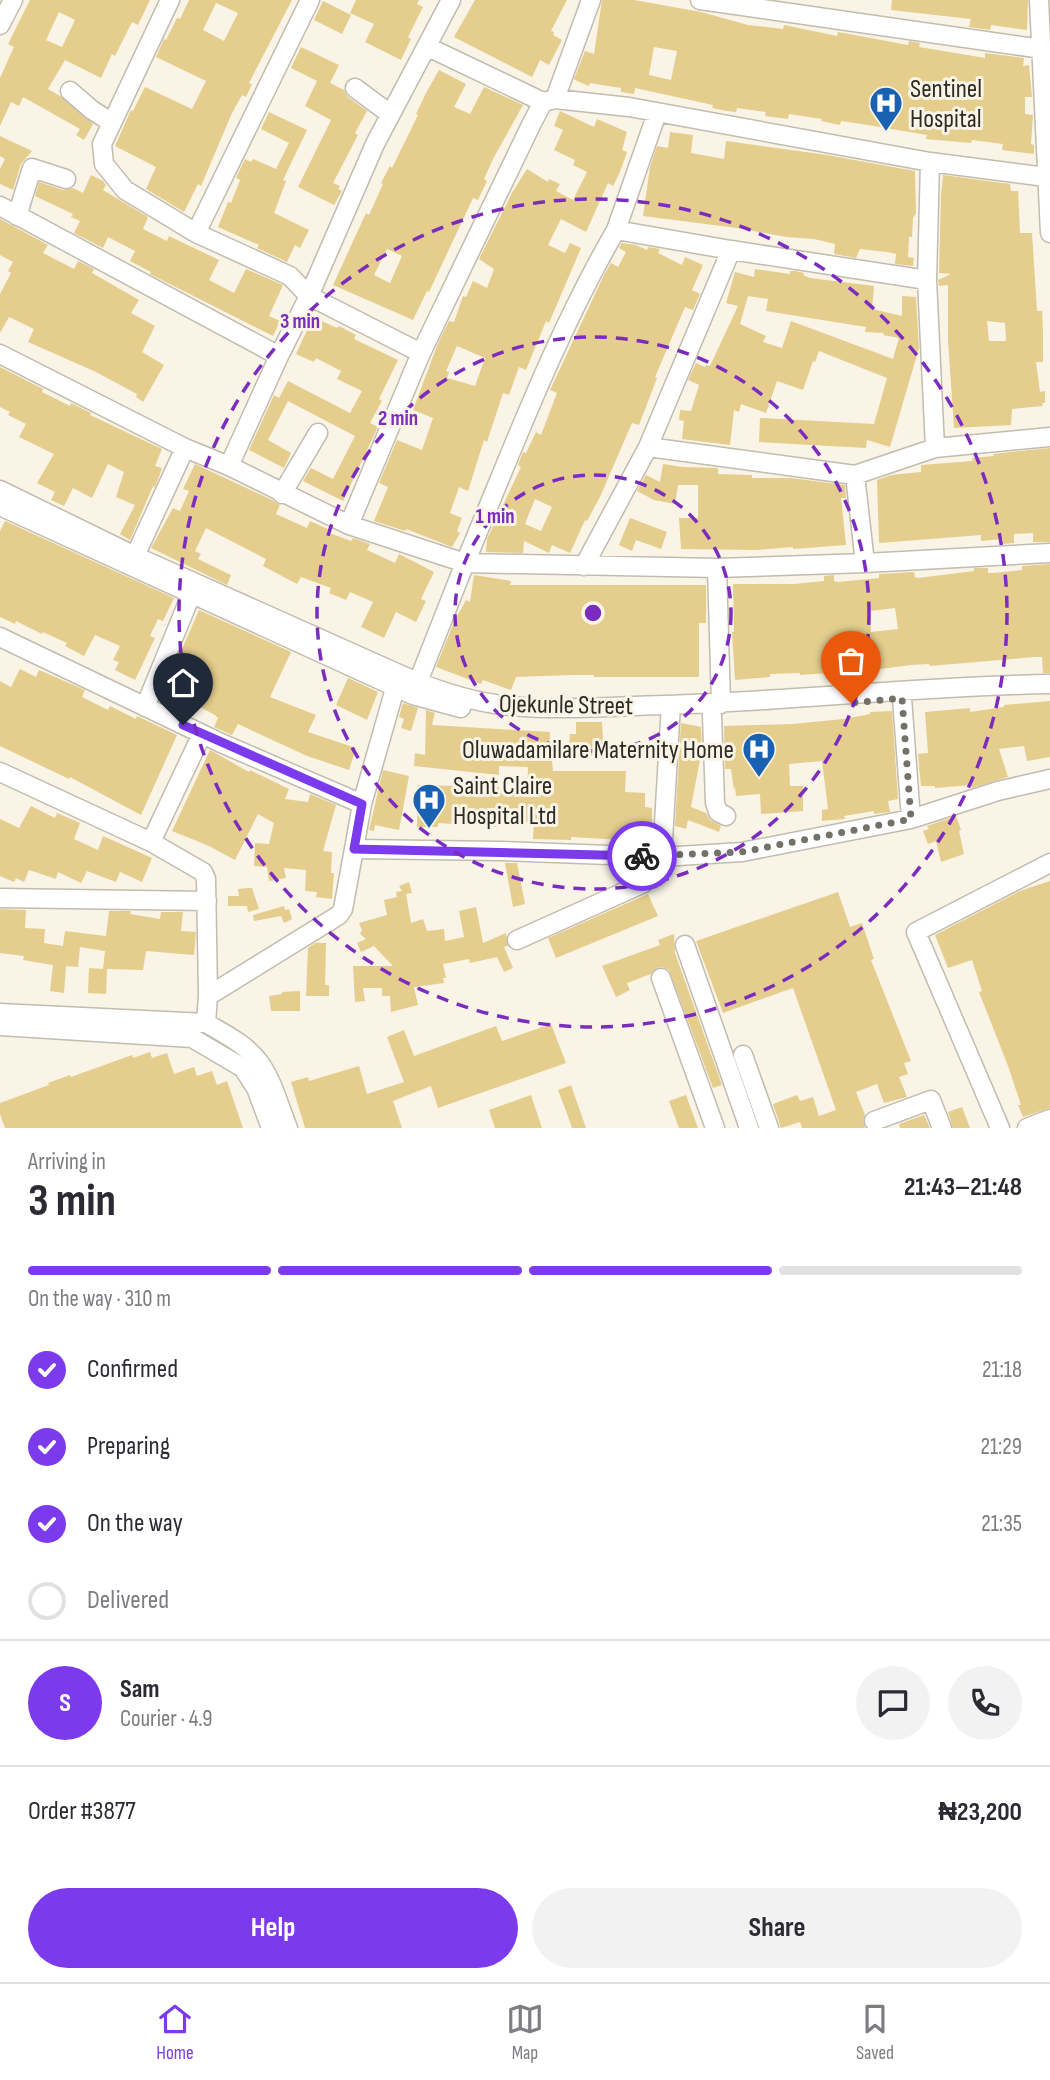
<!DOCTYPE html>
<meta charset="utf-8">
<style>
body{margin:0;font-family:"Sofia Sans Condensed",sans-serif;background:#f2f2f3;color:#2b2b33;height:100vh;display:flex;flex-direction:column;font-size:26px;white-space:nowrap}
*{box-sizing:border-box;margin:0}
p{font-size:23px;color:#7c7c81}
.icon{flex:none;width:38px;height:38px;fill:none;stroke:currentColor;stroke-width:2;stroke-linecap:round;stroke-linejoin:round}
.map{position:relative;height:1128px;overflow:hidden}
.drawer{display:flex;flex-direction:column;background:#fff;flex:1}
.drawer>*{flex:none}
.pin{position:absolute;display:grid;place-items:center;width:60px;height:60px;color:#fff;margin:-72px -30px;border-radius:50% 50% 50% 0;rotate:-45deg;box-shadow:0 0 7px #0007}
.pin .icon{rotate:45deg}
.courier{position:absolute;display:grid;place-items:center;width:70px;height:70px;margin:-35px;border:5px solid #7c3aed;border-radius:50%;background:#fff;color:#222;box-shadow:0 2px 9px #0007}
.summary em{font-style:normal;font-weight:700}
.summary div{display:flex;flex-direction:column-reverse}
.summary{display:flex;align-items:center;justify-content:space-between;height:119px;padding:0 28px}
h1{font-size:46px;font-weight:700;line-height:52px}
.bar{display:grid;grid-template-columns:repeat(4,1fr);gap:10px 7px;align-content:center;height:84px;padding:0 28px}
.bar i{height:9px;border-radius:5px;background:#e1e1e2}
.bar .on{background:#7c3aed}
.bar p{grid-column:span 4}
.line{display:flex;align-items:center;gap:18px;padding:0 28px;border-top:2px solid #e1e1e2}
.line div{flex:1}
.round{display:grid;place-items:center;flex:none;width:74px;height:74px;border-radius:37px;background:#f2f2f3}
ol{padding:0 28px;list-style:none}
li{display:flex;align-items:center;gap:21px;height:77px}
li p{margin-inline-start:auto}
li .icon{padding:7px;border-radius:50%;background:#7c3aed;color:#fff;stroke-width:4}
li:last-child{color:#7c7c81}
li i{width:38px;height:38px;border:4px solid #e1e1e2;border-radius:50%}
.primary-button{display:flex;gap:14px;margin-top:auto;padding:14px 28px}
.primary-button a{flex:1;height:80px;border-radius:42px;background:#7c3aed;color:#fff;font-size:28px;font-weight:700;line-height:80px;text-align:center}
.primary-button a+a{background:#f2f2f3;color:#2b2b33}
.tabs{display:flex;justify-content:space-around;align-items:center;height:98px;border-top:2px solid #e1e1e2;background:#fff;font-size:19px;color:#7c7c81}
.tabs a{display:grid;justify-items:center;gap:4px}
.tabs .on{color:#7c3aed}
.map>svg:first-child{display:block}
</style>
<div class="map">
<svg width="1050" height="1128" viewBox="0 0 1050 1128">
<rect width="100%" height="100%" fill="#f9f4e6"/>
<!-- building -->
<path fill="#e4cd8d" fill-rule="evenodd" d="M30 0H150L138 25 132 22 115 56 112 54 101 78 65 60 48 89 60 96 93 124 84 140 76 135 80 129 23 97 19 106 11 102 0 126V78L14 47 8 44ZM59 12 75 20 62 47 46 40Z
M189 0H292L249 83 252 84 246 97 242 95 232 113 201 186 198 184 184 212 146 189 156 167 115 146 131 110 133 111 145 87 192 109 206 81 156 57 164 39 166 40 177 18 180 19ZM216 3 238 13 224 41 203 30Z
M356 0H419L417 4 423 7 408 37 411 39 401 60 365 42 374 24 350 13Z
M475 0H567L551 31 554 32 553 35 562 40 549 65 540 60 532 77 454 37Z
M602 0H634L701 12 748 25 783 29 784 25 837 36 838 32 908 45 909 41 920 43 919 47 985 58V53L1024 58 1023 66 1029 65 1032 97H1025V114L1033 115 1031 144 1034 145V154L1002 150 1003 144 972 140 971 143 926 139 927 135 868 125 841 121 840 125 821 121 822 119 789 114 788 119 765 116 766 112 737 108 736 112 727 111 712 108 713 105 635 88 634 94 621 92V88L590 83 589 86 579 82 574 79 585 51 594 54ZM654 47 677 51 671 80 649 75Z
M892 0H1028L1027 30 991 25 990 30 969 27 971 19 891 10Z
M323 1 351 15 342 34 314 20Z
M301 47 339 65 330 83 344 90 348 97 367 111 355 133 358 135 333 183 340 186 338 189 342 191 334 205 298 187 331 120 305 106 317 81 291 68Z
M439 70 466 84 454 107 470 114 484 87 523 105 493 159 484 179 487 181 478 200 473 198 429 292 427 291 413 320 333 285 366 213 369 215 383 184 381 183 390 166 392 168 418 115 416 114 426 93ZM387 249 402 256 390 283 374 275Z
M560 111 594 127 597 119 627 132 622 150 627 152 620 172 613 186 608 183 586 232 561 219 548 245 565 253 570 243 581 248 549 323 546 321 526 370 519 367 509 395 503 393 487 442 484 440 468 491 459 487 450 513 462 518 457 531 460 533 452 547 406 529 405 531 374 521 388 487 379 483 397 440 422 450 433 418 413 410 438 343 449 321 454 322 463 296 466 297 473 281 487 288 494 269 479 259 513 191 527 169 548 182 549 179 560 184 556 191 573 200 587 172 573 165 575 160 554 150 563 130 554 126ZM457 346 485 358 475 386 447 378 449 372 446 371Z
M269 112 307 130 283 180 286 181 274 213 309 230 300 248 295 245 287 262 257 248 259 245 218 227 228 202 231 203 240 180 236 178 245 159 251 162 253 159 276 169 289 143 261 129Z
M670 132 693 135 691 153 724 159 726 141 827 155 915 171 916 213 913 218 912 237H909L908 257 914 258 913 266 895 264 896 254 887 252 860 249 856 258 834 254 835 244 814 239 786 237 737 228 643 216 650 167 657 146 668 148Z
M0 136 32 151 21 164 13 190 0 184V169L5 159 0 156Z
M91 175 103 181 106 185 103 190 148 217 143 229 167 241 169 236 219 260 209 280 234 293 246 269 283 285 269 316 280 321 273 336 150 274 151 272 130 261 135 251 108 237 103 248 74 233 80 221 71 217 73 214 35 196 39 182 63 190 73 188 83 193Z
M943 175 1010 184 1011 191H1018L1020 233H1032L1037 311H1042L1043 332V362H1036L1040 392 1045 391V403H1042L1043 406 1012 409 1011 425 954 428 948 340V285L939 286 938 280 951 274 939 273 941 195ZM987 321 1005 323 1006 341H989Z
M0 219 48 245 43 253 74 269 78 261 94 269 92 273 139 300 131 313 155 326 142 352 164 365 143 402 136 397 137 394 96 372 28 342 34 329 9 317 0 333V294L11 273 8 271 13 262 0 255Z
M622 243 636 245 647 250 648 247 660 249 658 253 682 265 685 257 703 265 692 290 700 294 693 310 685 307 655 377 657 378 639 425 632 423 600 497 587 521 585 520 570 553 552 545 549 553 524 541 523 553 486 552 487 539 521 467 518 465 523 452 526 453 536 432 541 435 557 393 550 390 604 275 611 263 618 267 626 252 619 248ZM535 499 552 507 541 531 525 524Z
M755 269 790 274V271H795L804 273 803 275 810 278 874 286 872 309 902 316V296L916 297 919 348 890 447 867 440 866 448 759 442 760 418 874 424 887 378 819 351 815 362 813 361 803 390 777 381 766 413 741 404 739 412 734 410 730 445 682 439 684 421 679 420 680 410 691 411 699 385 688 380 696 363 705 367 706 365 710 366 738 306 726 303 735 272 754 277ZM748 296 768 299 766 311 866 327 865 332 884 333 883 335 899 338 893 359 791 321 782 348 763 342 766 336 740 324Z
M313 317 337 328 339 326 356 335 354 339 398 360 379 399 382 401 370 423 378 427 343 501 303 481 311 468 333 479 355 436 288 401 268 440 291 453 284 468 249 450 274 395 279 398 288 381 350 413 362 391 337 379 341 371 316 358 314 362 296 354Z
M0 367 43 389 42 392 70 406 71 403 91 413 90 415 162 449 155 466 162 468 160 474 155 487 153 486 130 540 120 534 135 505 116 497 124 472 108 464 92 498 73 488 64 506 51 500 55 492 37 483 54 454 19 437 26 424 8 415 10 412 0 407Z
M1050 448V542H1033V533L1014 534V543L1003 544V539L981 541V535L879 543 877 480 891 475 921 472V465L973 461 972 458 994 456 993 454Z
M195 464 272 500 280 505 276 514 307 528 310 521 328 529 327 532 351 541 353 538 370 544 367 550 395 563 399 554 434 572 421 599 426 601 416 622 396 612 384 638 361 627 373 602 350 592 346 600 329 593 331 588 301 577 297 584 263 566 266 559 206 528 195 551 201 554 198 559 231 575 227 585 151 548 173 508 180 511 189 491 183 489Z
M663 464 683 467 718 468V474L752 475V478H791L845 485 846 498H841L846 545 793 549V547L756 550 681 549 679 518H698V485H678L675 504 654 500 637 491 646 475 660 482Z
M630 518 667 532 661 549 636 540 632 551 619 545Z
M5 521 174 598 163 621 158 619 150 636 155 638 135 680 115 670 119 662 113 660 120 646 95 635 84 656 65 646 67 643 43 632 42 634 16 621 15 624 0 617V531Z
M1050 564V673H1043L1042 657H1034L930 666 929 664 911 665 873 670 800 675V673L770 674V677L735 680 732 632H734L733 584H794L824 581V576L834 575V581L838 582 879 578V574L914 572 915 577 918 578 974 571V568H988V573H994L1022 570V566ZM895 608 898 629 871 632 870 611Z
M474 575 511 581 510 585H706V623H699V677H594V675H571L516 677 511 690 483 680 481 684 436 667 454 622 466 600 470 602Z
M199 610 291 652 270 697 316 715 308 732 356 748 349 770 307 756 238 724 232 735 214 727 218 718 215 715 165 688Z
M20 669 36 677 39 670 85 690 82 697 108 710 110 706 136 719 137 716 177 735 141 815 70 777 69 779 0 746V681L11 687Z
M348 678 378 692 367 720 336 705Z
M1050 701V757L1027 761 1024 746 999 749 1008 777 972 788 971 785 935 788V786H921L918 754 928 753 925 712 970 708V712L1004 707V705Z
M403 703 418 708 411 731 401 728 404 719 399 717Z
M426 710 435 713 432 725 550 732 549 760H552L553 771H626L625 792 645 793V807L652 808V836L645 834V839L623 840 571 837V840L533 839 534 822H516V823H499V827L438 823V827H417L418 785 499 787V793L527 794 528 767 499 766V775L414 766 415 753 425 755Z
M892 711 898 799 888 801 890 812 874 814V811L844 816 845 819 822 821V810L828 809 822 761 789 764 790 786H803V811L761 814 760 794 736 796 735 786 734 791 731 769H725L724 726 792 724 844 719 870 714V712Z
M576 722H602L603 740H606L605 756 568 754 570 734H576Z
M681 723 701 727 702 749 691 807 706 813 710 820 721 826 719 832 688 820 686 829 675 826Z
M210 750 249 772 250 770 289 789 285 799 308 802 310 794 336 805 323 851 332 852 331 873H334L332 899 316 897 317 892 305 891 306 870 284 868 286 878 269 881 267 867 254 866 255 843 269 844 274 823 258 814 235 860 209 846 172 831Z
M383 770 409 776 399 830 375 825 374 831 369 830Z
M31 806 55 818 57 813 80 823 74 839 98 850 103 836 152 858 142 882 120 872 116 882 87 871 81 883 58 872 56 879 29 870 24 882 16 878 14 882 0 876V819L19 828Z
M956 816 961 830 959 831 964 854 941 862 936 841 928 844 923 831 929 829 927 826Z
M505 863H517L525 904 513 907Z
M1050 881V1108L1023 1117 1018 1105H1021L1008 1066 979 992 982 991 972 960 948 968 935 935 1020 891Z
M409 882 412 893 406 894 411 923 423 919 427 931 444 929 445 941 464 937 459 911 476 907 483 943 506 933 508 946 504 947 513 968 504 972 497 957 470 963 469 959 443 964 446 978H443L444 983 414 987 418 1005 391 1012 390 996H382V988H363L365 1001 355 1002 353 966H393L374 946 361 952 357 943 366 939 360 934 362 930 359 923 387 915 384 900 397 897 396 892 402 891 399 886Z
M248 888H252L259 909 248 912 247 906H228V896H239L238 889Z
M838 892 850 927 862 923 874 959 871 960 911 1061 904 1063 908 1074 899 1077 907 1097 884 1103 877 1084 856 1092 865 1115 863 1120 865 1128H802L800 1122 781 1128 773 1104 797 1095 800 1101 813 1097 819 1116 836 1110 793 988 723 1013 696 941Z
M648 894 658 916 556 958 548 938Z
M284 906 285 910 289 909 292 919 284 923 281 916 254 921 253 915Z
M0 909 26 910 25 928 45 929 44 943 63 946 65 931 106 936 109 911H131L130 914 160 919 161 912H183L181 931 196 932 194 955 146 951 143 970 107 969 106 994 88 993 89 968 103 969 105 951 80 947 78 967 66 966 64 993 50 991 53 965 23 960 24 956 0 953Z
M674 934 675 953 722 1085 713 1088 669 970 662 967 657 968 651 974 627 983 630 990 616 997 602 966 660 945 658 940Z
M315 943H326L325 985H329V996H306L308 948Z
M300 991V1011H271L269 996 282 994V992Z
M551 1024 566 1063 438 1108 431 1086 393 1101 402 1128H305L291 1082 308 1077 309 1081 359 1066 367 1094 404 1082 387 1037 404 1030 414 1056 496 1026 502 1041Z
M150 1052 152 1058 167 1053 174 1074 194 1067 197 1076 212 1071 217 1085 227 1081 243 1128H5L0 1114V1103L49 1085 48 1083 70 1075 71 1077 132 1055 133 1058Z
M571 1085 578 1105 586 1128H572L566 1111 558 1090Z
M531 1095 542 1128H495L489 1110Z
M686 1095 698 1128H679L669 1101Z
M962 1107 970 1128H953L948 1112Z
M924 1115 930 1128H900L899 1124Z"/>
<g fill="none" stroke-linecap="round" stroke-linejoin="round">
<defs>
<path id="minor" d="M170 0 102 144 104 164 125 190 196 233 290 276 309 296 421 353
M700 0 1042 49
M1039 0 1050 233
M0 25 13 0
M428 47 543 102
M355 88 390 114
M70 91 92 110 111 122
M555 99 629 107 930 162 1046 177
M0 206 279 356
M17 216 32 168 66 179
M616 230 657 113
M196 233 310 0
M731 250 927 280 935 448 855 475
M927 280 930 162
M0 354 185 448 229 466 349 525 465 563C512 451 555 335 616 230L731 250 648 447 584 566
M648 447 855 475 865 563
M935 448 1050 437
M229 466 279 356 309 296 375 144 451 0
M0 490 135 556 399 674C430 688 462 699 495 704 550 712 609 706 664 705 793 701 921 686 1050 684
M282 494 318 433
M0 506 413 695 461 708
M349 525 421 353 532 123 543 102 555 99 591 0
M135 556 185 448
M717 568 721 704
M0 637 221 743 362 804
M398 678 362 804 354 849 502 851 662 857 742 852 911 819 998 791 1050 779
M414 692 465 563 717 568 865 563 1050 553
M902 698 911 819
M145 707 191 595
M712 715 715 803 718 812 726 816
M0 772 151 842 203 872 206 879 208 996
M151 842 202 734
M662 857 671 705
M0 898 207 901
M517 940 644 883C653 875 651 867 649 856
M685 945 749 1128
M661 978 715 1128
M0 1013 206 1023C223 1033 247 1045 259 1062 273 1081 279 1106 288 1128
M206 1023 208 996 339 915 343 909 354 849
M0 1026 192 1038 243 1068 256 1088 271 1128
M743 1055 769 1128
M874 1121 931 1100 942 1128
M1000 1128 916 932 1050 863
M1027 1128 1050 1119"/>
</defs>
<!-- minor casing -->
<use href="#minor" stroke="#c1bcaf" stroke-width="21"/>
<!-- minor -->
<use href="#minor" stroke="#fff" stroke-width="18"/>
</g>
<g fill="none" stroke-linecap="round" stroke-linejoin="round">
<!-- done -->
<path stroke="#747169" stroke-width="7" stroke-dasharray="0 12.6" d="M642 856 742 852 911 819 902 698 851 703"/>
<!-- route -->
<path stroke="#7c3aed" stroke-width="9" d="M183 725 362 804 354 849 642 856"/>
</g>
<!-- distance rings -->
<g fill="none" stroke="#7b2cbf" stroke-width="3.5" stroke-dasharray="12 9">
<circle cx="593" cy="613" r="138"/>
<circle cx="593" cy="613" r="276"/>
<circle cx="593" cy="613" r="414"/>
</g>
<!-- icons -->
<defs>
<symbol id="hospital-pin" viewBox="-11 -11 22 30"><path d="M0 17L-7.5 6A9.5 9.5 0 1 1 7.5 6Z" fill="#1961b1" stroke="#f9f4e6"/><path d="M-5-5h3v3.5h4V-5h3V5h-3V1.5h-4V5h-3Z" fill="#fff"/></symbol>
</defs>
<g fill-rule="evenodd">
<use href="#hospital-pin" x="867" y="84" width="38" height="52"/>
<use href="#hospital-pin" x="740" y="730" width="38" height="52"/>
<use href="#hospital-pin" x="410" y="781" width="38" height="52"/>
</g>
<g text-anchor="middle" stroke-width="6" stroke-linejoin="round" paint-order="stroke">
<!-- poi labels -->
<g font-size="26" fill="#2d2b26" stroke="#f9f4e6" text-anchor="start">
<text x="910" y="97">Sentinel<tspan x="910" dy="30">Hospital</tspan></text>
<text x="734" y="758" text-anchor="end">Oluwadamilare Maternity Home</text>
<text x="453" y="794">Saint Claire<tspan x="453" dy="30">Hospital Ltd</tspan></text>
</g>
<!-- street labels -->
<g font-size="26" fill="#2d2b26" stroke="#f9f4e6">
<text transform="translate(566 704) rotate(1)" y="9">Ojekunle Street</text>
</g>
</g>
<circle cx="593" cy="613" r="10" fill="#7b2cbf" stroke="#f9f4e6" stroke-width="3.5"/>
<g font-size="21" text-anchor="middle" font-weight="bold" fill="#7b2cbf" stroke="#f9f4e6" stroke-width="6" stroke-linejoin="round" paint-order="stroke">
<text x="300" y="328">3 min</text>
<text x="398" y="425">2 min</text>
<text x="495" y="523">1 min</text>
</g>
</svg>
<div class="pin" style="left:851px;top:703px;background:#ea580c"><svg class="icon" aria-label="bag" viewBox="0 0 24 24"><path d="M5 8h14l-1 12H6zM9 8a3 3 0 0 1 6 0"/></svg></div>
<div class="pin" style="left:183px;top:725px;background:#1f2937"><svg class="icon" aria-label="home" viewBox="0 0 24 24"><path d="M3 11l9-7 9 7M6 9v11h12V9"/></svg></div>
<div class="courier" style="left:642px;top:856px"><svg class="icon" aria-label="bike" viewBox="0 0 24 24"><circle cx="6" cy="16" r="4"/><circle cx="18" cy="16" r="4"/><path d="M6 16l4-8h5l3 8M10 8l3 8H6M13 5h3"/></svg></div>
</div>
<section class="drawer">
<div class="summary"><div><h1>3 min</h1><p>Arriving in</p></div><em>21:43–21:48</em></div>
<div class="bar"><i class="on"></i><i class="on"></i><i class="on"></i><i></i><p>On the way · 310 m</p></div>
<ol>
<li><svg class="icon" aria-label="check" viewBox="0 0 24 24"><path d="M5 12l5 5 9-10"/></svg>Confirmed<p>21:18</p></li>
<li><svg class="icon" aria-label="check" viewBox="0 0 24 24"><path d="M5 12l5 5 9-10"/></svg>Preparing<p>21:29</p></li>
<li><svg class="icon" aria-label="check" viewBox="0 0 24 24"><path d="M5 12l5 5 9-10"/></svg>On the way<p>21:35</p></li>
<li><i></i>Delivered</li>
</ol>
<div class="line" style="height:126px"><b class="round" style="background:#7c3aed;color:#fff">S</b><div><b>Sam</b><p>Courier · 4.9</p></div><a class="round"><svg class="icon" aria-label="chat" viewBox="0 0 24 24"><path d="M4 5h16v11H9l-5 4z"/></svg></a><a class="round"><svg class="icon" aria-label="phone" viewBox="0 0 24 24"><path d="M5 4h4l2 5-3 2q2 4 5 5l2-3 5 2v4C11 20 4 13 5 4z"/></svg></a></div>
<div class="line" style="height:91px"><div>Order #3877</div><b>₦23,200</b></div>
<div class="primary-button"><a>Help</a><a>Share</a></div>
</section>
<nav class="tabs">
<a class="on"><svg class="icon" aria-label="home" viewBox="0 0 24 24"><path d="M3 11l9-7 9 7M6 9v11h12V9"/></svg>Home</a>
<a><svg class="icon" aria-label="map" viewBox="0 0 24 24"><path d="M3 6l6-2 6 2 6-2v14l-6 2-6-2-6 2zM9 4v14M15 6v14"/></svg>Map</a>
<a><svg class="icon" aria-label="saved" viewBox="0 0 24 24"><path d="M7 4h10v16l-5-4-5 4z"/></svg>Saved</a>
</nav>
